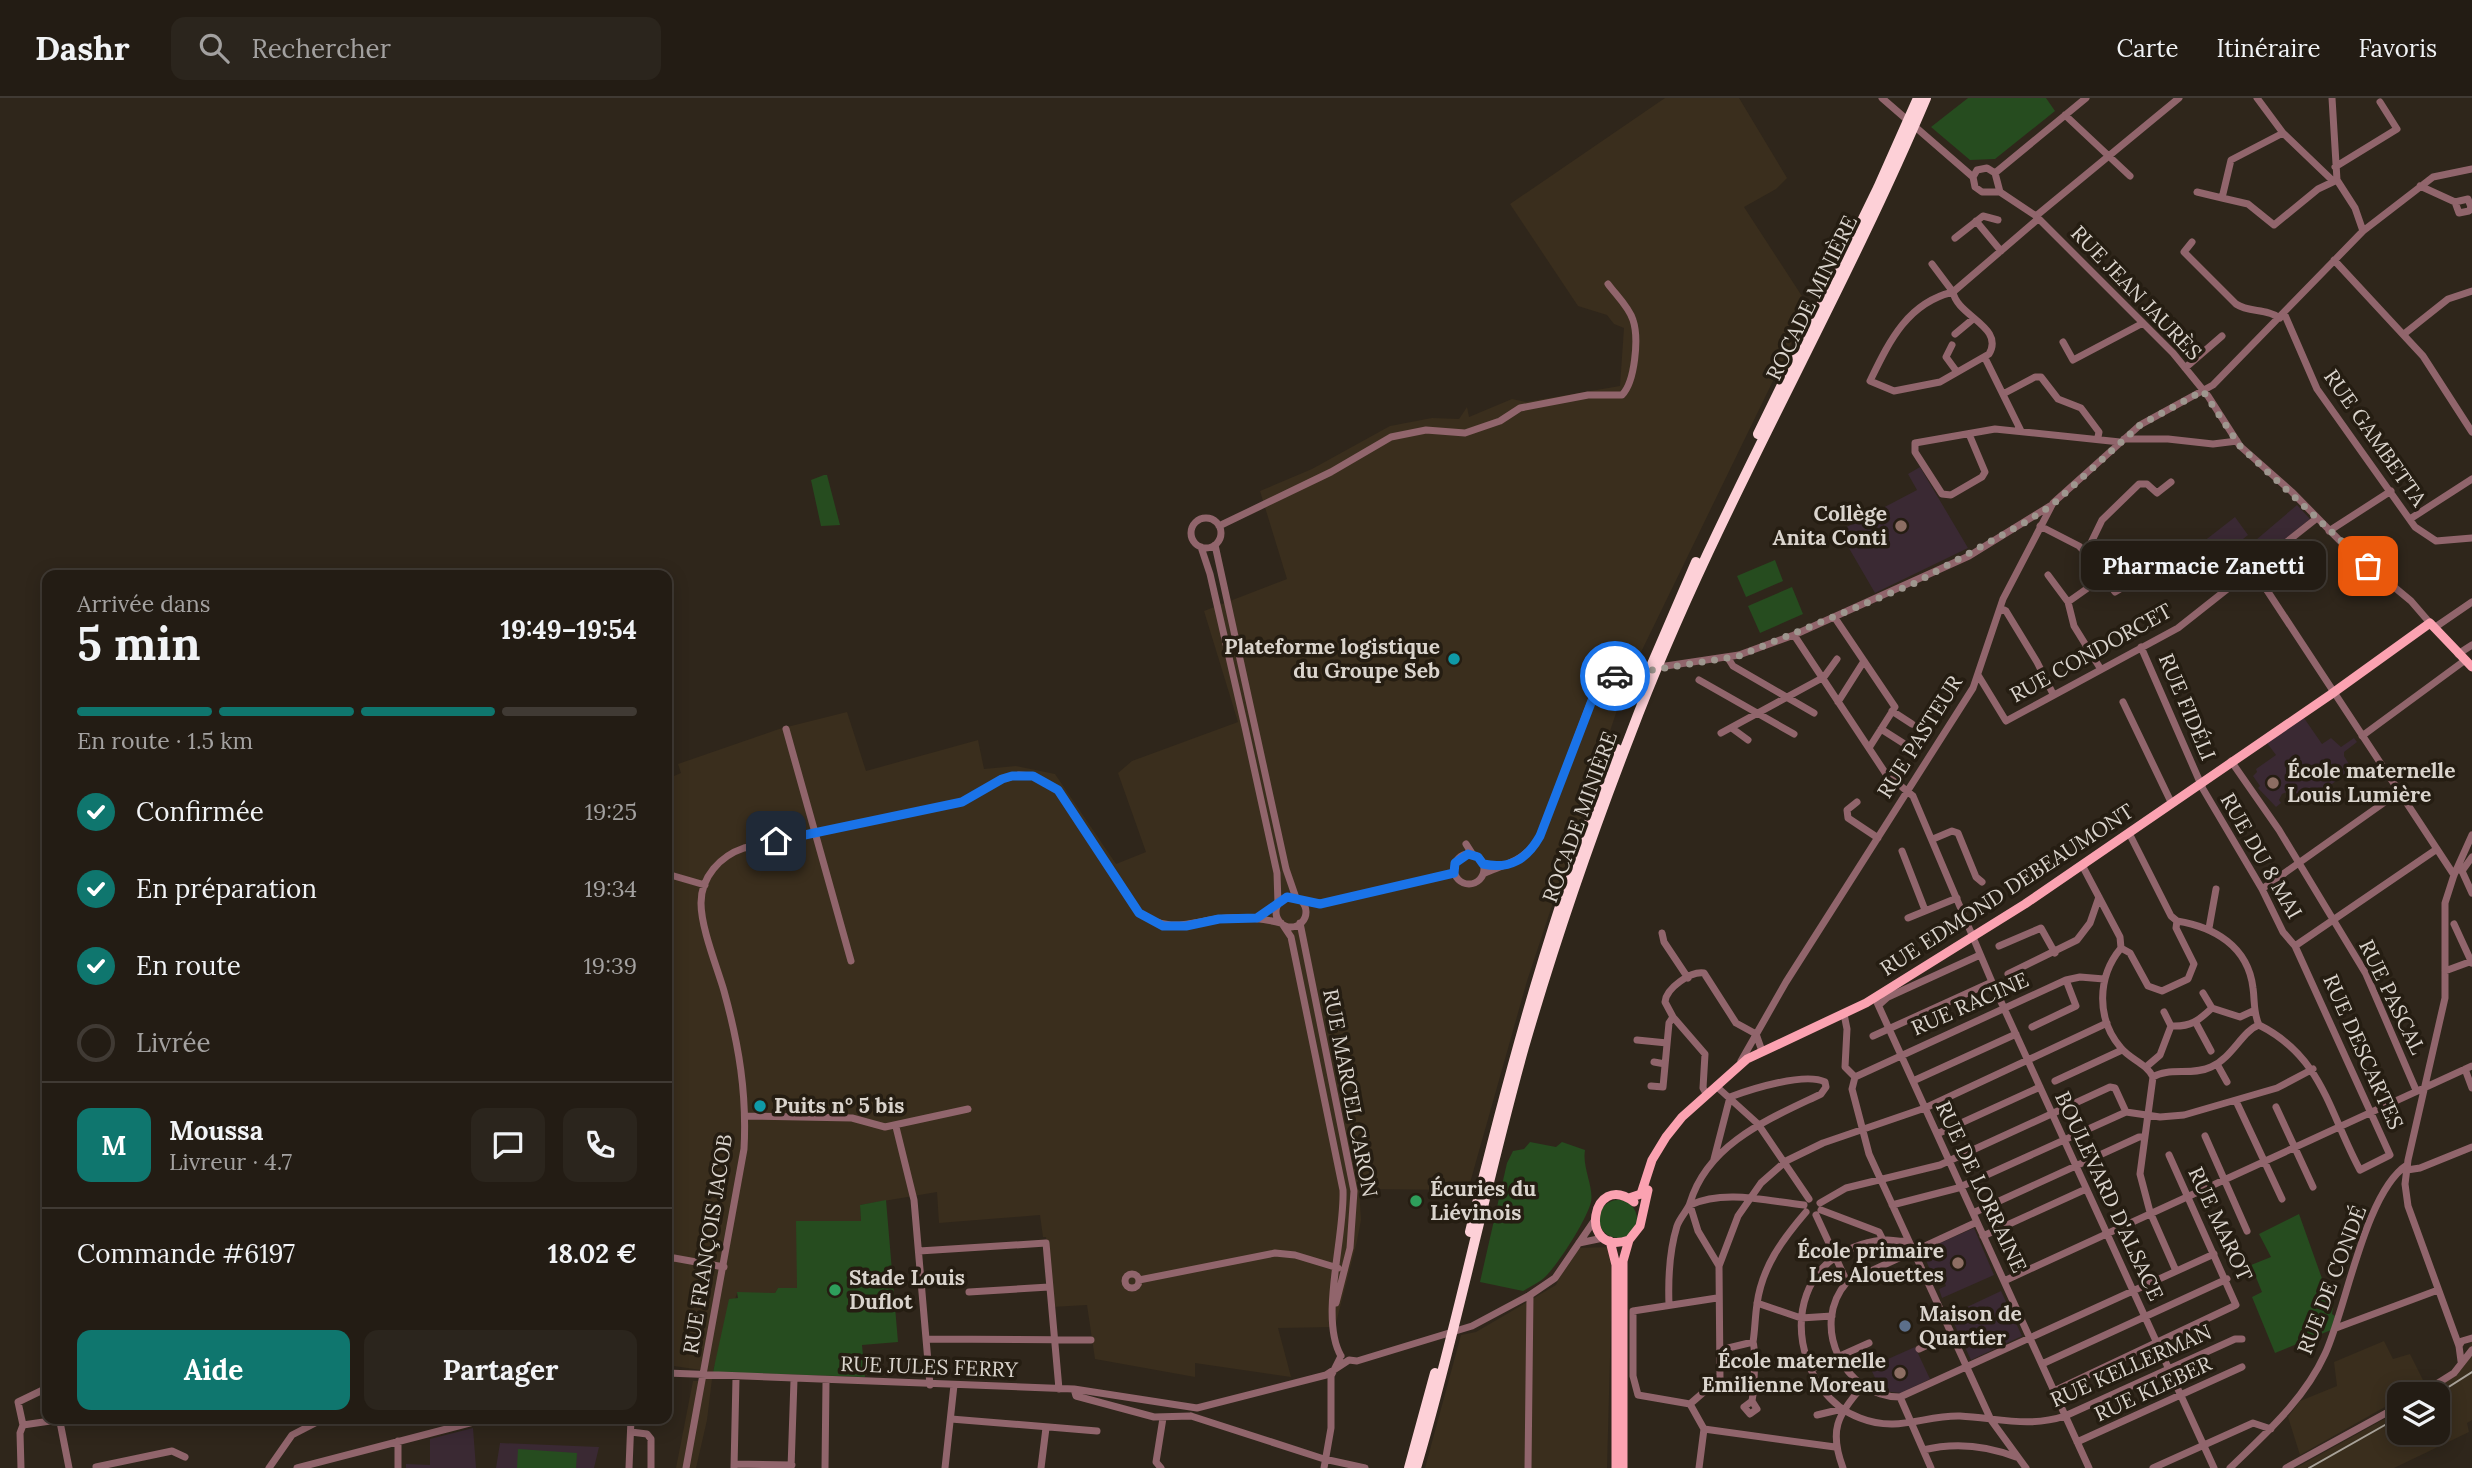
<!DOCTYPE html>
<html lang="fr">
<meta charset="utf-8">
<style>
body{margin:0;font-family:Lora,serif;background:#2b251d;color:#f1f3f6;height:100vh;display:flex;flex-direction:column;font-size:26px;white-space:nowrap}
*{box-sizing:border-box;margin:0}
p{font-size:23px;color:#a3a1a0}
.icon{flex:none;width:38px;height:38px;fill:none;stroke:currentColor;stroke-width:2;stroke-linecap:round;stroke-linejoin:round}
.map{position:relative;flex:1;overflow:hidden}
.details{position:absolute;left:42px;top:472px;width:630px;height:854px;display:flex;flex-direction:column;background:#231c14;border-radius:14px;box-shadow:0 4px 18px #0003,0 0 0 2px #403a34}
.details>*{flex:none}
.controls{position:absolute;left:2387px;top:1284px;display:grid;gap:14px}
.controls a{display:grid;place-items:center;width:63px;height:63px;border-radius:14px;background:#231c14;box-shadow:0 4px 18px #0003,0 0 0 2px #403a34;font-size:35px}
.pin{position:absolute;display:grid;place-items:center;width:60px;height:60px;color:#fff;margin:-30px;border-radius:14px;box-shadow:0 4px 10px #0006}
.courier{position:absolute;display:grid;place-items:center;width:70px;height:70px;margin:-35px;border:5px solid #1a73e8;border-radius:50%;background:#fff;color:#222;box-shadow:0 2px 9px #0007}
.bubble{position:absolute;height:49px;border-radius:14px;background:#231c14;box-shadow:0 4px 18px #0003,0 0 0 2px #403a34;font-size:23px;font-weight:700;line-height:49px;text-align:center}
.headline em{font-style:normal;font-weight:700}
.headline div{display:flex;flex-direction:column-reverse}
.headline{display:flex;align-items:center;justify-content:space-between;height:119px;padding:0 35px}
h1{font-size:46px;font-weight:700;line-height:52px}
.bar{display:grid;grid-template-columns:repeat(4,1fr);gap:10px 7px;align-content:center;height:84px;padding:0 35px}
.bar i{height:9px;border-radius:5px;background:#403a34}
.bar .on{background:#0f766e}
.bar p{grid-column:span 4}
.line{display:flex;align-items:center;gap:18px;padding:0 35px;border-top:2px solid #403a34}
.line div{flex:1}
.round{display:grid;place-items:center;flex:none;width:74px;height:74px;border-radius:14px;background:#2b251d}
ol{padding:0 35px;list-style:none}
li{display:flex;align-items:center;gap:21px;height:77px}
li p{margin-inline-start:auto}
li .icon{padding:7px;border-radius:50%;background:#0f766e;color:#fff;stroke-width:4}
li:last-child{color:#a3a1a0}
li i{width:38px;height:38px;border:4px solid #403a34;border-radius:50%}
.button{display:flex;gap:14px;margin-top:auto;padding:14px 35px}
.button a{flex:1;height:80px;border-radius:14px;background:#0f766e;color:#fff;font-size:28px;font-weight:700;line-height:80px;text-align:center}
.button a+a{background:#2b251d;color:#f1f3f6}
header{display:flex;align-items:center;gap:42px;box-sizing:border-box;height:98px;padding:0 35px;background:#231c14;border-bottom:2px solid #403a34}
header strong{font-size:33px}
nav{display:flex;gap:38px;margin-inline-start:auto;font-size:24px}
.search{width:490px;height:63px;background:#2b251d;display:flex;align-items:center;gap:18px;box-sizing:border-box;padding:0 24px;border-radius:14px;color:#a3a1a0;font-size:26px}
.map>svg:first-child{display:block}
</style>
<header>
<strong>Dashr</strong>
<div class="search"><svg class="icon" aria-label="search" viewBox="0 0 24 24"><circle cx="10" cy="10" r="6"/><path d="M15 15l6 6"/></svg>Rechercher</div>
<nav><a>Carte</a><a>Itinéraire</a><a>Favoris</a></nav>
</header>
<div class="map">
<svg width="2472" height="1370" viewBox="0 0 2472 1370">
<rect width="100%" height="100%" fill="#2f261b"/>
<!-- built -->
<path fill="#3a2e1d" d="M1665 0H1739L1787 80 1776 91 1744 109 1809 209 1626 585 1527 883 1468 1092 1359 1091 1361 1122 1357 1143 1335 1229 1278 1230 1291 1279 1195 1265V1279L1095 1261 1087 1207 1052 1209 1046 1139H1043L1040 1117 939 1125 937 1094 860 1107 861 1123 797 1124V1190H778L775 1195H737L713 1273 707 1322 696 1370H676L693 1283H700L701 1272 667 1267 670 1252 667 1251V993L673 969 667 971V681L681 675 678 666 779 631 847 614 866 673 978 642 984 671 1016 668 1055 676 1116 766 1146 754 1118 675 1132 663 1238 624 1204 513 1287 481 1260 393 1312 371 1390 328 1432 320 1459 321 1467 309 1469 319 1512 301 1526 304 1620 288 1624 230 1614 226 1607 217 1578 208 1510 106Z
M1613 1149 1607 1370H1425L1461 1237 1476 1234 1556 1187 1574 1150Z
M2472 1242V1322L2467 1325 2469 1334 2394 1370H2296L2399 1313V1335H2438V1297H2426L2458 1276Z
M2384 1243 2393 1261 2410 1256 2425 1286 2407 1297H2399V1301L2300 1357 2288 1319 2300 1303 2337 1288 2334 1264Z"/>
<!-- education -->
<path fill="#3a2933" d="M1920 369 1968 450 1875 495 1839 433 1917 392 1908 376Z
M2297 407 2310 421 2229 485 2194 451 2235 419 2248 437 2238 445 2243 453Z
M2304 620 2322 646 2331 640 2341 649 2354 640 2357 644 2344 654V658L2352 671 2304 707 2292 692 2282 696 2279 702 2281 705 2276 709 2258 690 2260 688 2253 678 2257 674 2256 671 2276 657 2267 645Z
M1974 1130 1994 1177 1942 1200 1939 1191 1946 1188 1944 1183 1936 1186 1922 1153Z
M2001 1193 2022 1238 1971 1262 1950 1217Z
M1915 1249 1930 1281 1901 1295 1881 1293 1870 1269Z
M473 1330 476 1370H406V1366L430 1367V1341Z
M500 1345 599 1349 594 1370H496Z"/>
<!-- green -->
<path fill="#264c1f" d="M1968 0H2046L2055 13 1995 61 1970 62 1931 29Z
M824 377H827L840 427 821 428 811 382Z
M1775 462 1783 483 1746 499 1737 478Z
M1792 489 1803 516 1760 535 1748 508Z
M1530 1044 1556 1049 1562 1044 1585 1052C1582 1070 1594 1089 1591 1104 1587 1121 1559 1165 1546 1178 1541 1184 1531 1188 1523 1193L1480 1184 1507 1065 1513 1053 1524 1051Z
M1599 1121a19 19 0 1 1 38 0a19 19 0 1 1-38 0Z
M886 1102 898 1244 862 1247 865 1279 713 1274 729 1201 738 1200 737 1194 775 1195 778 1190H797L796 1123H861L860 1107Z
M2299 1116 2330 1203H2334L2332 1216 2335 1218 2331 1232 2275 1255 2252 1199 2262 1194 2251 1167 2271 1159 2259 1136Z
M518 1351 577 1355 576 1370H517Z"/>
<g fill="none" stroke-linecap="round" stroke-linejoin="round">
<!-- minor -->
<path stroke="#91656c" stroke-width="7" d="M1882 0 1973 79
M2257 0 2283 35 2332 82
M2332 0 2337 82 2355 110 2363 133
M2065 17 2130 78
M2335 69 2397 31 2380 4
M1995 75 1987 70 1977 72 1973 79 1975 89 1982 94H2000L2036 118 2173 255 2208 298 2240 348 2292 394 2347 450 2411 503 2430 525
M1995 75 2086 0
M1995 75 2000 94
M2420 88 2455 104 2468 101 2471 109 2469 113 2459 115 2455 104
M2197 94 2222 100 2231 62 2283 35
M2222 100 2248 106 2274 127 2318 91 2337 82
M2036 118 2179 0
M1976 123 2001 153
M1955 140 1983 118 1998 122
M2192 144 2184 154 2236 206C2249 215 2266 210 2280 220
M2334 162 2423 258 2472 334
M1932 166 1953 194C1907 205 1889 244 1870 283L1894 293 1940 284 1989 256C2005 229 1957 218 1953 194L2038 121
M2284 215 2317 291 2415 429 2436 443 2472 440
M1955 236 1973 221
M2404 236 2448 201 2472 193
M2063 244 2073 262 2143 225
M1952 247 1946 259 1957 274
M1985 260 2021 333
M2185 270 2222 238
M2003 296 2035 279H2041L2058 301 2081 310 2099 334 2098 339
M1969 336 1985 374 1982 379 1951 397 1942 396 1915 354V345L1995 331 2120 344
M2124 341H2168L2213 346 2237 343
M1191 435a15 15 0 1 1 30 0a15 15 0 1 1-30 0Z
M2410 421 2472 381
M1219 428 1331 374 1391 339 1426 332 1465 335 1500 323 1520 310 1588 297H1622C1635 284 1639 240 1633 222 1629 209 1616 197 1608 186
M2040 428 2079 448 2086 455 2102 422 2139 386H2147L2157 395 2171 384
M2329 433 2391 393
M1215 447 1286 771 1296 800
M1201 449 1210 476 1245 629 1277 775 1278 806
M2086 455 2115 494 2130 485
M2253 471 2454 777
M2048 477 2068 504 2074 528 2100 570
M2068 504 2102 480
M2000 510 2006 513 2037 564 2053 596
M1835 520 1895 609 1869 650
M2434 530 2472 504
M1794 537 1886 676 1913 698 1992 884 2214 1370
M2141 549 2203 691 2262 791 2283 834 2295 848 2390 1057
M2458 556 2472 547
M1728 560 1733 568 1814 615
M1978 577 2006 623 2178 530 2317 420
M1699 582 1794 636
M1838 604 1864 563
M2123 604 2171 704
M1892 613 1912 626
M786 631 851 863
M1733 631 1748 642
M1881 631 1903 645
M1721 635 1824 579 1837 561
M2362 638 2464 563
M2231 663 2279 732 2366 876 2416 992
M1857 704 1847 712 1848 720 1878 740
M1933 741 1952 733 1958 735 1976 779 1982 784
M1466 746 1473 757
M1902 753 1925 812
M1454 771a15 15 0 1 1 30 0a15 15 0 1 1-30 0Z
M2082 767 2120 839 2121 850 2130 855 2148 888 2162 893 2188 881 2194 866 2176 830 2177 823 2171 818 2129 735
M2457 771 2462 773 2472 795
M2462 773 2472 759
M1485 775C1509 765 1526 762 1540 738L1590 606 1604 584 1626 574 1739 557 1794 537 1969 458 2050 408
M667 776 705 787
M2262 791 2399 694
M1276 814a15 15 0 1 1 30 0a15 15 0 1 1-30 0Z
M1301 803 1320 806 1454 775
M1908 820 1957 800
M1300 825 1354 1093 1350 1150 1336 1205
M2454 826 2472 865
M1283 827 1291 839 1343 1092C1345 1139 1319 1220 1341 1258
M2209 830 2216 791
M1662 835 1664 844 1688 880
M1999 848 2041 830 2055 855
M2295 848 2437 751
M2121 850C2097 879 2096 921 2121 950 2131 962 2146 965 2153 979 2168 969 2193 978 2211 969 2233 959 2242 933 2259 927 2253 914 2255 904 2253 890 2248 848 2214 829 2177 823
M2445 873 2472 863
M2008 876 2077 842 2090 825 2099 799
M1875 900 2089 1370
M1879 907 1888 899 1980 857
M2212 910 2240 919 2253 913
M2164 914 2171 928C2191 929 2198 923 2212 910L2203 895
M1844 916 1847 931 1845 969 1855 979
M2196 925 2211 953
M2259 927C2323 959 2329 1015 2360 1072L2390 1057
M2032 929 2076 908 2066 882
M1873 938 1992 884
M1637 942 1667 945
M1741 963 1786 884 1973 590 2003 501 2053 405 2140 327 2213 287 2363 133 2433 79 2472 71
M1654 964 1665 966
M2217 966 2227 984
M2146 969 2160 957 2171 928
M2465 971 2472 990
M1855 979 1852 991 1869 1056 1991 1322 2026 1370
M1855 979 2066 882 2080 879 2104 881
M2153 979 2140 1076 2150 1114 2176 1173
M1913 983 2016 936
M2055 983 2122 952
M1651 988 1663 989 1669 925 1673 919
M1716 988 1758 1026 1809 1101
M1707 997 1703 990 1705 956 1673 919 1665 904C1666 890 1691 873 1704 875L1736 925 1756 936 1762 953
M2236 1003 2282 1101
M2276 1009 2313 1089
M746 1018 852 1020 885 1029 968 1011
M896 1029 914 1102 930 1287
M1937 1036 2040 989
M2205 1038 2247 1133
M2407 1072 2420 1070 2472 1049
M1820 1105 1846 1090 1940 1067 2110 989 2115 990 2126 1014
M1892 1107 1958 1090 2126 1014 2160 1019 2184 1017 2277 990 2313 971
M1821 1112 1879 1134 1883 1142
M1973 1115 2139 1039H2145
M1816 1117 1847 1184
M1977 1124 1847 1184C1809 1227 1844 1299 1900 1299L2214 1156
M1983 1138 2086 1091
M1908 1143C1901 1144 1894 1142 1887 1142 1870 1142 1851 1149 1837 1158 1777 1197 1798 1297 1860 1320 1898 1335 1924 1317 1960 1318 1997 1320 2029 1330 2065 1318L2235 1241H2242
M1579 1145 1603 1140
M919 1153 1046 1145 1059 1291
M667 1164 674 1160 724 1169
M1719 1168 1698 1133 1690 1107C1725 1091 1767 1103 1804 1107
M1125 1183a7 7 0 1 1 14 0a7 7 0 1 1-14 0Z
M1139 1182 1275 1155 1295 1157 1338 1170
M2004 1183 2472 968
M969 1194 1049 1189
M1717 1200 1633 1213V1278L1638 1297 1690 1306 1720 1280 1719 1168 1738 1118 1761 1085 1786 1063 1823 1045 1925 1010 2107 925
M1757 1205 1801 1220 1832 1218
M1669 1207C1668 1180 1669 1154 1677 1128 1680 1119 1688 1112 1690 1105 1708 1045 1769 1021 1821 996L1826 989 1825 984C1805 974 1751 991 1730 999L1714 1061
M2336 1230 2438 1192
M926 1241 1091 1242
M2459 1248 2462 1243 2472 1240
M1919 1251 1951 1236
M47 1252V1262
M1720 1252 1753 1244C1755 1232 1755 1219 1757 1206 1762 1169 1782 1142 1806 1114
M2461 1263 2459 1248 2408 1108 2405 1086 2408 1062 2445 900V805L2454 777 2472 737
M2042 1266 2227 1181
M1811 1271 1869 1245
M667 1275 1074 1291 1197 1310 1326 1277 1349 1262 1357 1263 1472 1228 1530 1197 1555 1180 1594 1123
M1074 1291 1076 1298 1154 1319 1191 1318
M2054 1293 2236 1207 2169 1057
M2419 1297 2454 1275 2472 1252
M1900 1299 1931 1370
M1752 1303 1757 1311 1750 1316 1744 1309 1752 1303C1754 1293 1756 1253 1753 1244
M1690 1306 1704 1331
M1817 1317 1842 1311
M1191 1318 1324 1361 1365 1370
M951 1321 1097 1333
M60 1324 69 1370
M23 1327 18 1304 47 1290
M23 1327 64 1321
M1704 1331 1835 1349
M631 1334 647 1336 651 1341V1370
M398 1343V1370
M2077 1344 2242 1269
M1923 1352C1955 1344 1985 1347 2016 1359
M734 1366 792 1367
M96 1369 172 1353 185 1359
M21 1370 20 1335 23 1327
M269 1370 292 1337 323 1321
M297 1370 485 1321
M629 1370 631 1321
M686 1370 744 1051C747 996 739 947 724 893 717 869 701 830 701 805 701 779 720 758 744 750L962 704 1002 681 1019 677 1033 678 1058 692 1139 815C1166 834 1186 826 1216 821 1237 818 1261 820 1281 825
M734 1370 736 1280
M791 1370 794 1282
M825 1370 826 1284
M945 1370 954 1287
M1041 1370 1046 1330
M1161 1370 1156 1364 1163 1320
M1324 1370 1331 1330V1278L1341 1258
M1528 1370 1530 1197
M1699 1370 1704 1331
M1843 1370C1829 1333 1837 1317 1862 1289
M2153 1370 2253 1325 2271 1331
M2230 1370C2266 1335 2304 1302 2325 1256 2346 1211 2365 1094 2407 1067
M2286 1370 2399 1308"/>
<!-- major -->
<path stroke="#fba2b1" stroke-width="9" d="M1629 1100 1641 1096 1652 1062 1666 1039 1682 1019 1747 961 1866 905 2025 806 2330 597 2430 525 2472 569
M1629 1142C1577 1160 1591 1071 1634 1104
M1610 1143 1616 1167V1370
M1623 1370V1163L1629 1142 1640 1128 1648 1092"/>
<!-- highway -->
<path stroke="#fdd0d7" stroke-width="10" d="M1758 336 1878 90 1918 0
M1640 594 1696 464
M1470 1134C1510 970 1554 807 1617 651
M1409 1370 1435 1275
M1416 1370C1457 1231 1485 1088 1524 949 1555 842 1591 738 1631 635 1714 416 1835 215 1926 0"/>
<!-- rail -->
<path stroke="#a8a299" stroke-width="2" d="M2436 1297 2472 1274
M2309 1370 2399 1319"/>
</g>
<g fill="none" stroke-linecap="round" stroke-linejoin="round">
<!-- done -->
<path stroke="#9e978f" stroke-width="7" stroke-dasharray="0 12.6" d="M1615 578 1739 558 1915 485 2024 425 2051 408 2140 327 2203 293 2240 348 2368 468"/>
<!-- route -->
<path stroke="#1a73e8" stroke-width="9" d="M776 743 962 704 1002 681 1012 678H1033L1058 692 1139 815 1163 828H1186L1219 821 1257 820 1287 799 1320 806 1454 775 1455 765 1468 756 1478 759 1483 766C1510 772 1527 761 1540 738L1596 592 1615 578"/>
</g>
<!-- markers -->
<g fill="#8d6e63" stroke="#251d12" stroke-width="2.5">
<circle cx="1901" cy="428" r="7"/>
<circle cx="2273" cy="685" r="7"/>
<circle cx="1958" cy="1165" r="7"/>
<circle cx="1900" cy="1275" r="7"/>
</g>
<g fill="#0f9aa8" stroke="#251d12" stroke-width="2.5">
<circle cx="1454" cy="561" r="7"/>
<circle cx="760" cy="1008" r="7"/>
</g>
<g fill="#2e9e5b" stroke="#251d12" stroke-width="2.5">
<circle cx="1416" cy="1103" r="7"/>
<circle cx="835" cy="1192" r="7"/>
</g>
<circle fill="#5c6f8a" stroke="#251d12" stroke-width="2.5" cx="1905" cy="1228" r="7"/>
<g text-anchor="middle" stroke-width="7" stroke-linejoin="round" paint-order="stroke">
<!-- street labels -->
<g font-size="21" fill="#dad4cd" stroke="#251d12">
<text transform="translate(2136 195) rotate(46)" y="7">RUE JEAN JAURÈS</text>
<text transform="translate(1812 200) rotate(-64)" y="7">ROCADE MINIÈRE</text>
<text transform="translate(2375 340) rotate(55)" y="7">RUE GAMBETTA</text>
<text transform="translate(2091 555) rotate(-29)" y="7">RUE CONDORCET</text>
<text transform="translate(2187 609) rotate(67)" y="7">RUE FIDÉLI</text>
<text transform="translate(1920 639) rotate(-58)" y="7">RUE PASTEUR</text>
<text transform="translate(1580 719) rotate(-70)" y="7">ROCADE MINIÈRE</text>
<text transform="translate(2261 758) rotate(60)" y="7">RUE DU 8 MAI</text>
<text transform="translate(2007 792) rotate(-33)" y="7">RUE EDMOND DEBEAUMONT</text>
<text transform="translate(2392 899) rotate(64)" y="7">RUE PASCAL</text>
<text transform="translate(1970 906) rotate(-24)" y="7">RUE RACINE</text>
<text transform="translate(2363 954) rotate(66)" y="7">RUE DESCARTES</text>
<text transform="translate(1350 995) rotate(79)" y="7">RUE MARCEL CARON</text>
<text transform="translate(1981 1089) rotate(65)" y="7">RUE DE LORRAINE</text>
<text transform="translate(2109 1098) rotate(65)" y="7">BOULEVARD D'ALSACE</text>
<text transform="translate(2220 1126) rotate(65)" y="7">RUE MAROT</text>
<text transform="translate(708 1146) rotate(-81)" y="7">RUE FRANÇOIS JACOB</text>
<text transform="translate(2332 1182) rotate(-69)" y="7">RUE DE CONDÉ</text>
<text transform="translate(2131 1268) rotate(-24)" y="7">RUE KELLERMAN</text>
<text transform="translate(929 1269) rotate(2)" y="7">RUE JULES FERRY</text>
<text transform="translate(2153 1291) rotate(-25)" y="7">RUE KLEBER</text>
</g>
<!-- poi labels -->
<g font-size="21" font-weight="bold" fill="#dad4cd" stroke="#251d12" text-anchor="start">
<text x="1887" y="423" text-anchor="end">Collège<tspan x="1887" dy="24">Anita Conti</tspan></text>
<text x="1440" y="556" text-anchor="end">Plateforme logistique<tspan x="1440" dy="24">du Groupe Seb</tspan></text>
<text x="2287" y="680">École maternelle<tspan x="2287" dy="24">Louis Lumière</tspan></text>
<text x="774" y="1015">Puits n° 5 bis</text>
<text x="1430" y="1098">Écuries du<tspan x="1430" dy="24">Liévinois</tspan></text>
<text x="1944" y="1160" text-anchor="end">École primaire<tspan x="1944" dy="24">Les Alouettes</tspan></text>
<text x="849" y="1187">Stade Louis<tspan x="849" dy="24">Duflot</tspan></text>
<text x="1919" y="1223">Maison de<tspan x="1919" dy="24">Quartier</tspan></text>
<text x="1886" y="1270" text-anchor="end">École maternelle<tspan x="1886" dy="24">Emilienne Moreau</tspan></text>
</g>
</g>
</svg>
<div class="controls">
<a><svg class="icon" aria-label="layers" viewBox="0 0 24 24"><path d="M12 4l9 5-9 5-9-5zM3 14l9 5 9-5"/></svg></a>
</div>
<div class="pin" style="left:2368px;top:468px;background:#ea580c"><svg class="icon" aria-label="bag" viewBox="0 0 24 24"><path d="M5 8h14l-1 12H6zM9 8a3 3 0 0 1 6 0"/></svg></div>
<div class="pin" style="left:776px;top:743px;background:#1f2937"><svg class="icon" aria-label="home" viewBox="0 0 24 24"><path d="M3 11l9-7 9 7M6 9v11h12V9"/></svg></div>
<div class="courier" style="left:1615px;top:578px"><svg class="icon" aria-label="car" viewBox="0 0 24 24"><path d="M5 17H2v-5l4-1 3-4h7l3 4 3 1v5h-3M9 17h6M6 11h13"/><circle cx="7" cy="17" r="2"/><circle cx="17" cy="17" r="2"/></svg></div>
<div class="bubble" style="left:2081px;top:443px;width:245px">Pharmacie Zanetti</div>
<section class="details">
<div class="headline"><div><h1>5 min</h1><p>Arrivée dans</p></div><em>19:49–19:54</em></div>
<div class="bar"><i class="on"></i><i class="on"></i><i class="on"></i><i></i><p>En route · 1.5 km</p></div>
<ol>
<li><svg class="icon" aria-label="check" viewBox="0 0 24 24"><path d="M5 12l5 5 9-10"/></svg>Confirmée<p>19:25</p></li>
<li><svg class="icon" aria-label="check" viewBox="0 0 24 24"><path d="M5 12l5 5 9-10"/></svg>En préparation<p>19:34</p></li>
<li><svg class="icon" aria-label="check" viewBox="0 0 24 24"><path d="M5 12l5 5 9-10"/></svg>En route<p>19:39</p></li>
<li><i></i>Livrée</li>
</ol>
<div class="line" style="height:126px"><b class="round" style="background:#0f766e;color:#fff">M</b><div><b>Moussa</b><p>Livreur · 4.7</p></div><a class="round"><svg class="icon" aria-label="chat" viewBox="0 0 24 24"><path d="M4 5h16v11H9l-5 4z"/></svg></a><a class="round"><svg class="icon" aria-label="phone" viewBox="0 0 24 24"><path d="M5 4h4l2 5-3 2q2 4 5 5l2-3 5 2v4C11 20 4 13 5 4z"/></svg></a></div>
<div class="line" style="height:91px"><div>Commande #6197</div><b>18.02 €</b></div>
<div class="button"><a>Aide</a><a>Partager</a></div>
</section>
</div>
